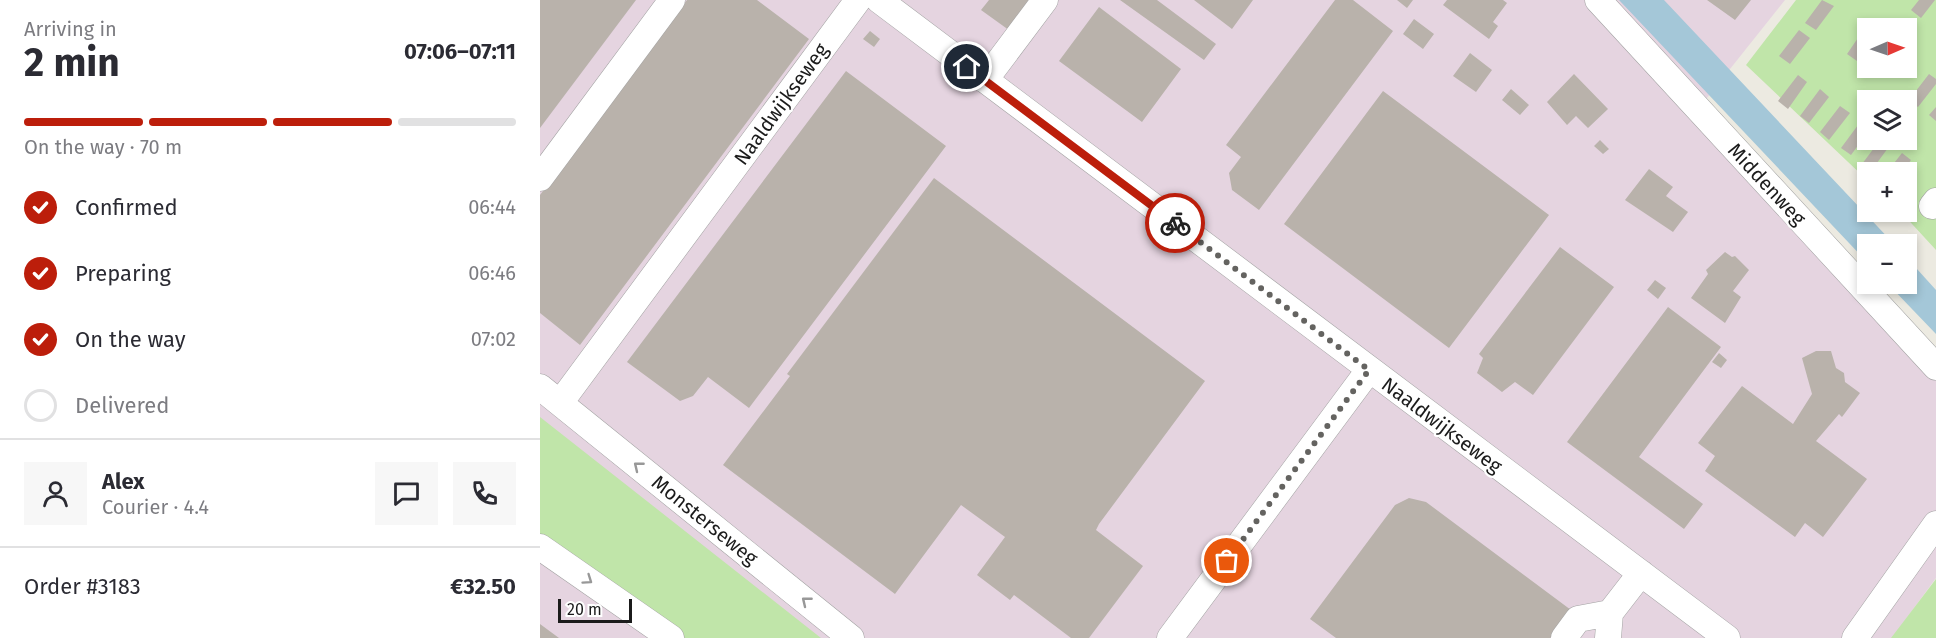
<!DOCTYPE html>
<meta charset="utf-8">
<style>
body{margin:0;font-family:"Fira Sans",sans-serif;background:#f7f7f7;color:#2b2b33;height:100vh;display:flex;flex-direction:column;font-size:22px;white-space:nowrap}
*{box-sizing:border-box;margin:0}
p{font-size:20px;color:#7c7c81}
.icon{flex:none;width:33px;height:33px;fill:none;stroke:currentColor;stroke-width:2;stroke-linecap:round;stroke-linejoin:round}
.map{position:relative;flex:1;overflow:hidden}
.sheet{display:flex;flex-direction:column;background:#fff;width:540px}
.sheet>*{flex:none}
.needle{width:39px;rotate:88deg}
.buttons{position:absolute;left:1317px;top:18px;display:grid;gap:12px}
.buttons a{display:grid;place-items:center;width:60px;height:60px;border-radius:0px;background:#fff;box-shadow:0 3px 9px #0003;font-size:30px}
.scale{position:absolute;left:18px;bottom:15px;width:74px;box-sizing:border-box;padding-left:6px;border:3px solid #1b1b1b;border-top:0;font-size:16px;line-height:21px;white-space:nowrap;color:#1b1b1b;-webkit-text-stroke:4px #fff;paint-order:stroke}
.pin{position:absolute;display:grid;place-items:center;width:51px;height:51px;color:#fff;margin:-26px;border:3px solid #fff;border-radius:50%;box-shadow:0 2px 6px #0007}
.courier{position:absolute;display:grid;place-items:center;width:60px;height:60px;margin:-30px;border:4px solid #bc1e0b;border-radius:50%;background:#fff;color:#222;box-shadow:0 2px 8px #0007}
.summary em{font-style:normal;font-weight:700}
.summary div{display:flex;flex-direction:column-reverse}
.summary{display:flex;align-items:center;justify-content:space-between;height:102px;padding:0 24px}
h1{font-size:39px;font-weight:700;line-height:45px}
.bar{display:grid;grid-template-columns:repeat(4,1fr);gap:9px 6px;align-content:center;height:72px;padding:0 24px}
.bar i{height:8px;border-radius:4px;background:#e1e1e2}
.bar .active{background:#bc1e0b}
.bar p{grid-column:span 4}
.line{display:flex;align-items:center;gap:15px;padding:0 24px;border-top:2px solid #e1e1e2}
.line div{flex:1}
.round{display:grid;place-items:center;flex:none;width:63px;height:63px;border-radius:0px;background:#f7f7f7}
ol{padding:0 24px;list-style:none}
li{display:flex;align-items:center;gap:18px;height:66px}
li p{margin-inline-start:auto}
li .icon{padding:6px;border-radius:50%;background:#bc1e0b;color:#fff;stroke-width:4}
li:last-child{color:#7c7c81}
li i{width:33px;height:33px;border:3px solid #e1e1e2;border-radius:50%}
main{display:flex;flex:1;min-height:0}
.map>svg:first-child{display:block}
</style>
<main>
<section class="sheet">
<div class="summary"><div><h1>2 min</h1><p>Arriving in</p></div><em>07:06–07:11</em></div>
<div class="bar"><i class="active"></i><i class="active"></i><i class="active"></i><i></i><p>On the way · 70 m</p></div>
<ol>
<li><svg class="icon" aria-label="check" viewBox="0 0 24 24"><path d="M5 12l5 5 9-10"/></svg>Confirmed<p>06:44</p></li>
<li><svg class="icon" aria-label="check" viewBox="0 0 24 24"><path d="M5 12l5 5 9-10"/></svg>Preparing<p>06:46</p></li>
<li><svg class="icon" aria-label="check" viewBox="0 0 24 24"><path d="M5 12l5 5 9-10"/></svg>On the way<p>07:02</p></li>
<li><i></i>Delivered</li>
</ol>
<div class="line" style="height:108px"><a class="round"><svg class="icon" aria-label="person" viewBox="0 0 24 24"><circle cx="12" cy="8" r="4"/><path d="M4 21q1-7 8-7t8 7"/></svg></a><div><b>Alex</b><p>Courier · 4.4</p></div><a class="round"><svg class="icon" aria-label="chat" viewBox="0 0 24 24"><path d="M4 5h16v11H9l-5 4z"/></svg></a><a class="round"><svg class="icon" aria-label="phone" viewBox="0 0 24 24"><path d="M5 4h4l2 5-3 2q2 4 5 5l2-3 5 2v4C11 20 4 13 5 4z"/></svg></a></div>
<div class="line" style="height:78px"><div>Order #3183</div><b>€32.50</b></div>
</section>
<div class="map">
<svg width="1396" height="638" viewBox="0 0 1396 638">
<rect width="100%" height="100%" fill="#eceae1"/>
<!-- industrial -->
<path fill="#e5d4e0" d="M0 0H1245L1151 118 1396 381V578L1352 638H0Z"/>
<!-- grass -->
<path fill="#c0e5a9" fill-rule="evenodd" d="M1256 0H1396V250L1361 212H1366V172H1328L1327 180 1206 65ZM1328 28H1366V68H1328ZM1328 100H1366V140H1328Z
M0 417 281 638H145L0 535Z
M1396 579V638H1351Z"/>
<!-- water -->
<path fill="#a4c7d8" d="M1079 0H1124L1354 244H1328L1327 262Z
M1367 258 1396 290V334L1348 284H1366Z"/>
<!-- building -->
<path fill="#b9b2ab" d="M0 0H96L0 128Z
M147 0H217L269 39 40 345 0 313V195Z
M449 0H498L473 33 441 10Z
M580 0H617L676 44 664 60Z
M654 0H713L692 29Z
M795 0H813L853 31 719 210 692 190 689 173 701 157 686 145Z
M857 0H873L867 8Z
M907 0H963L967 3 953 22 958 26 949 39 903 5Z
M1167 0H1211L1195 20Z
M1282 0 1294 6 1276 30 1265 23Z
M1379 0H1395L1381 18 1371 10Z
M559 7 641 69 602 122 519 61Z
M874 19 894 34 883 49 863 34Z
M1259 30 1270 38 1250 64 1239 56Z
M330 31 340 39 334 47 323 39Z
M1320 35 1328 40V47L1317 61 1307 54Z
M930 53 952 70 936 92 913 76Z
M1326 68H1345L1338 76Z
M306 71 406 146 209 408 168 377 153 396 140 401 87 362Z
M1034 74 1068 109 1048 128 1036 116 1027 125 1007 102Z
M1389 74 1396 79V84L1378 107 1369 100Z
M1258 75 1267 82 1248 109 1238 101Z
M971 89 989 105 980 115 962 100Z
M1280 89 1289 97 1269 123 1260 116Z
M843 91 1009 215 909 348 744 224Z
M1300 106 1310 113 1289 140 1280 132Z
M1396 107V121L1389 115Z
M1321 121 1328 126V132L1311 155 1301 148Z
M1060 140 1069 149 1063 154 1054 146Z
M1340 140 1351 144 1331 171 1322 164Z
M1362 153 1371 160 1362 172H1347Z
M1109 169 1133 187 1126 196 1148 212 1133 232 1085 200Z
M394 178 665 381 559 524 556 530 603 566 549 638H531L474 595 470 600 437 575 465 537 421 505 355 594 183 465 250 376 247 374Z
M1020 247 1074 287 993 395 975 382 962 392 937 373 943 358 939 354Z
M1185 252 1192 257 1195 256 1209 270 1193 291 1201 297 1185 323 1151 298 1168 274 1166 270Z
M1115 280 1126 288 1118 299 1107 290Z
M1128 307 1181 347 1099 457 1163 504 1144 529 1027 442Z
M1276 351H1291L1296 368 1304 373 1305 382 1320 393 1302 417 1299 414 1276 441 1327 479 1283 537 1265 523 1255 537 1165 471 1175 456 1158 443 1202 386 1253 424 1272 394 1262 358Z
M1179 353 1187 360 1181 368 1172 362Z
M869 498 886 502 1031 610 1010 638H796L770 619 855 505Z
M0 624 19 638H0Z"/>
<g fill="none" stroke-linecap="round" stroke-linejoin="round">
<defs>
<path id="minor" d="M339 0 1187 638
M1058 0 1396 367
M445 80 505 0
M0 178 132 0
M1392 206 1396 201
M0 387 311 638
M20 403 318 0
M0 547 131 638
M630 638 829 370
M1024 638 1038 619 1070 613
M1068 638 1070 613 1101 573
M1315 638 1396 524"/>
</defs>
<!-- minor casing -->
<use href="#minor" stroke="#a2a2a2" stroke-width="27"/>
<!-- minor -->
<use href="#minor" stroke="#fff" stroke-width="26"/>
</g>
<!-- one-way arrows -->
<defs><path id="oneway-chevron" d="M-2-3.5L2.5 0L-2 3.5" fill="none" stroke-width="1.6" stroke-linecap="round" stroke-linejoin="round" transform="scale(1.5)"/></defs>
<g stroke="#989898">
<use href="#oneway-chevron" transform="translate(98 466) rotate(-141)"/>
<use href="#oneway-chevron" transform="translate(48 580) rotate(35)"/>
<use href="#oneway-chevron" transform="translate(266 601) rotate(-141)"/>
</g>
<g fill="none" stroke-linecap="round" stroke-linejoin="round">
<!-- done -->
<path stroke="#646360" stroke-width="6" stroke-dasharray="0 10.8" d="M635 223 829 370 687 561"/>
<!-- route -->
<path stroke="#bc1e0b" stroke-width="8" d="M427 67 635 223"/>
</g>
<g text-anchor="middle" stroke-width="4.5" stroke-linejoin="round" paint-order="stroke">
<!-- street labels -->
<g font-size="20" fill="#1b1b1b" stroke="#fff">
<text transform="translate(241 104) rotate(-54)" y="7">Naaldwijkseweg</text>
<text transform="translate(1227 184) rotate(47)" y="7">Middenweg</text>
<text transform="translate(902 425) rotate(37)" y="7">Naaldwijkseweg</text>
<text transform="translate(165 520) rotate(39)" y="7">Monsterseweg</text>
</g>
</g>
</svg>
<div class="buttons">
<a><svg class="needle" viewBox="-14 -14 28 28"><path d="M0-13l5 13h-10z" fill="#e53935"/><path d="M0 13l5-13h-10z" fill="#7c7c81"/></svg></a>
<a><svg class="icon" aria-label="layers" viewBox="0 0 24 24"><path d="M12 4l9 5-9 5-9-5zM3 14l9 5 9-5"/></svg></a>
<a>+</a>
<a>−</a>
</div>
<div class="scale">20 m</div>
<div class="pin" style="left:687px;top:561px;background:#ea580c"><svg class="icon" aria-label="bag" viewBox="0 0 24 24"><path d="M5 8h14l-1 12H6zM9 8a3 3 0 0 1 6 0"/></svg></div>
<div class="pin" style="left:427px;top:67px;background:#1f2937"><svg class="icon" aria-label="home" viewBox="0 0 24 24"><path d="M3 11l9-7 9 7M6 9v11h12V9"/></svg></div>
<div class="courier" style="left:635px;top:223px"><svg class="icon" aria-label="bike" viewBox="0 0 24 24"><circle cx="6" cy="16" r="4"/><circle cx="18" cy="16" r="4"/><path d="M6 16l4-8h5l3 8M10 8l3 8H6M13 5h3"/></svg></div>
</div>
</main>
